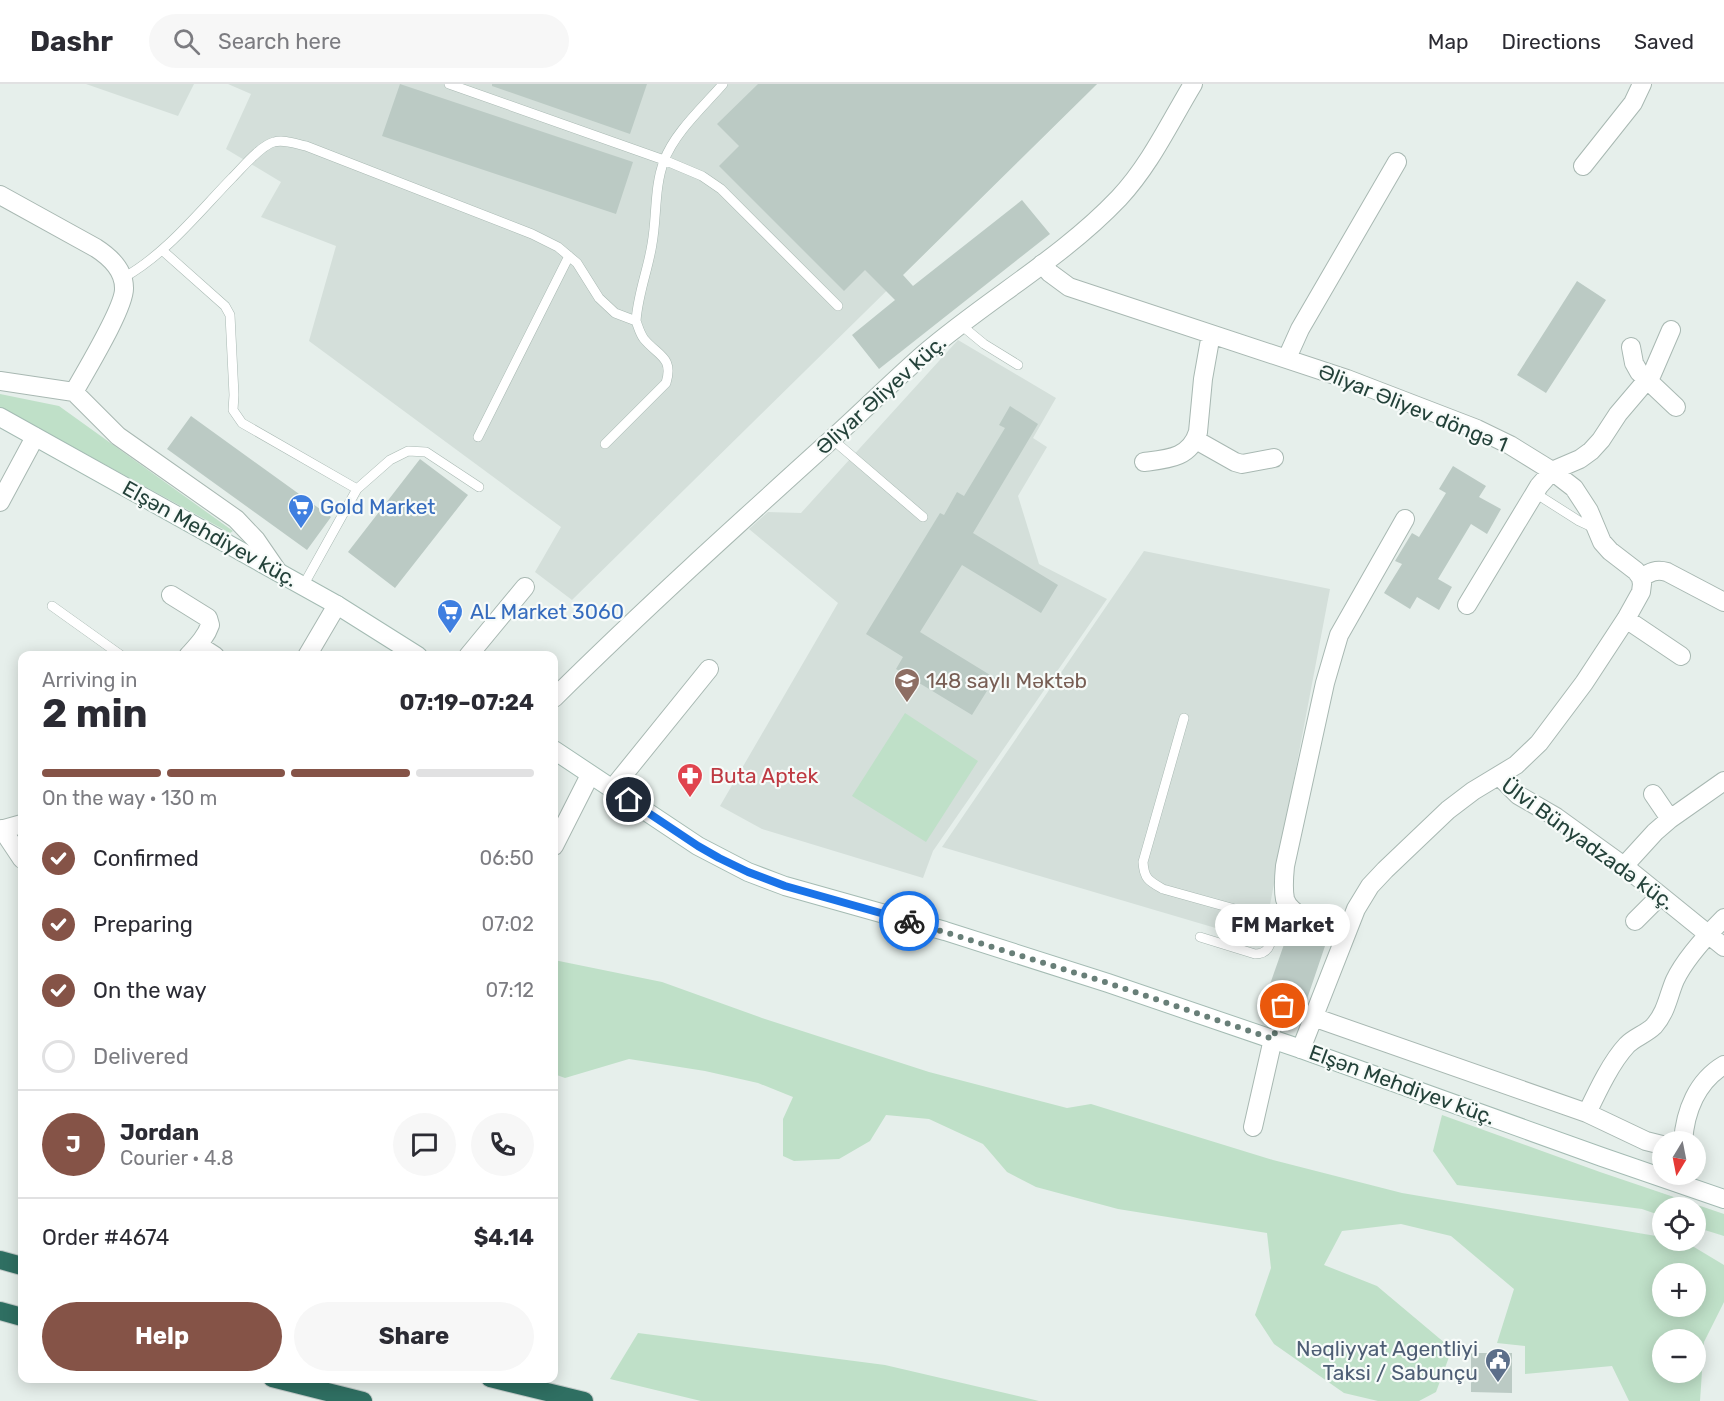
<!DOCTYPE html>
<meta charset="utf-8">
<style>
body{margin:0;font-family:Rubik,sans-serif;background:#f7f7f7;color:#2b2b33;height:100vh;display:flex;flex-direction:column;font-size:22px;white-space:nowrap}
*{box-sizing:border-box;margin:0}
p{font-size:20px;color:#7c7c81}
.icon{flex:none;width:33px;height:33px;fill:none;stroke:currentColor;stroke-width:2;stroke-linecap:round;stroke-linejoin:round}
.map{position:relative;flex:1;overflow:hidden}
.drawer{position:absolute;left:18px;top:567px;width:540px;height:732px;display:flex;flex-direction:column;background:#fff;border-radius:12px;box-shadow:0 3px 15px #0003}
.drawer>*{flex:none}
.needle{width:39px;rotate:190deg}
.fabs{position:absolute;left:1652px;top:1047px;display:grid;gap:12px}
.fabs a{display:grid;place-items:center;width:54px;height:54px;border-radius:50%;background:#fff;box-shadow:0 3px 15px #0003;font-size:30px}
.pin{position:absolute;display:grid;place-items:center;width:51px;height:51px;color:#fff;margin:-26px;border:3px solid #fff;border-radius:50%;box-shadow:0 2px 6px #0007}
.courier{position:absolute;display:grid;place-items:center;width:60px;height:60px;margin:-30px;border:4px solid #1a73e8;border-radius:50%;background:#fff;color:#222;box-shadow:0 2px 8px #0007}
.bubble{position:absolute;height:42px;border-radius:21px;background:#fff;box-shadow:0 3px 15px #0003;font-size:20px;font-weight:700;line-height:42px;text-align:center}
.head em{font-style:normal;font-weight:700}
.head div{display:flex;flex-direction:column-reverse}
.head{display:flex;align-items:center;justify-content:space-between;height:102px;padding:0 24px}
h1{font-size:39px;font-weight:700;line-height:45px}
.bar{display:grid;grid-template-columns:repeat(4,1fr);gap:9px 6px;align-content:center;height:72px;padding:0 24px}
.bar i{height:8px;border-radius:4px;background:#e1e1e2}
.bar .selected{background:#855347}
.bar p{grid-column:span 4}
.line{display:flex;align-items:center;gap:15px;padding:0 24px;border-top:2px solid #e1e1e2}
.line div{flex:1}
.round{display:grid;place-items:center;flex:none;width:63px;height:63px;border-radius:32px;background:#f7f7f7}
ol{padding:0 24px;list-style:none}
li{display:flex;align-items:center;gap:18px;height:66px}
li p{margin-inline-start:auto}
li .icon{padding:6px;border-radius:50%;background:#855347;color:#fff;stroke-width:4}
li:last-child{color:#7c7c81}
li i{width:33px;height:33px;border:3px solid #e1e1e2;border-radius:50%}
.cta{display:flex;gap:12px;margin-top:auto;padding:12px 24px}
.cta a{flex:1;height:69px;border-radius:36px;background:#855347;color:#fff;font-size:24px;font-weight:700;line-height:69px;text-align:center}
.cta a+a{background:#f7f7f7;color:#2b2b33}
header{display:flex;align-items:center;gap:36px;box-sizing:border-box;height:84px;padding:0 30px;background:#fff;border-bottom:2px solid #e1e1e2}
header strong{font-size:28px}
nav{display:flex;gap:33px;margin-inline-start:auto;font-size:21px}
.search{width:420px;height:54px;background:#f7f7f7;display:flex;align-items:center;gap:15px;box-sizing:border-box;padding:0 21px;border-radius:33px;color:#7c7c81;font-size:22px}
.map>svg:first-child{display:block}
</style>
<header>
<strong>Dashr</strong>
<div class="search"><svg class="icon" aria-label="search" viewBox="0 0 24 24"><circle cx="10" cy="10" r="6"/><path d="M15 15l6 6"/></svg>Search here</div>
<nav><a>Map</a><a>Directions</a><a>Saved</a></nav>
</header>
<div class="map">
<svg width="1724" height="1317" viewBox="0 0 1724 1317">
<rect width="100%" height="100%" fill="#e6efeb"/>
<!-- built -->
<path fill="#d4dfda" d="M86 0H194L178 32Z
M228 0H1097L572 516 535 488 561 443 309 257 336 162 261 133 281 98 226 65 251 10Z
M958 256 1056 314 1033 354 1047 363 1018 412 1039 480 1107 515 933 767 923 794 762 745 720 722 838 519 749 445 768 428 801 429Z
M1144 467 1330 505 1263 858 942 763Z"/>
<!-- green -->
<path fill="#bfe0c8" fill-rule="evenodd" d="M0 310 59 322 233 447 230 449 0 323Z
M905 629 978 677 926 758 852 712Z
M554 876 662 898 765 935 929 988 1067 1024 1091 1020 1273 1076 1402 1109 1662 1153V1156L1684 1157 1724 1181V1218L1704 1258 1700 1317H1629L1612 1282 1525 1290V1262L1497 1259 1514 1205 1451 1152 1401 1140 1342 1147 1324 1181 1377 1202 1452 1265 1436 1308 1419 1317H1378L1344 1309 1274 1260 1255 1231 1271 1184 1267 1149 1118 1125 1036 1103 1007 1088 983 1060 929 1035 886 1031 870 1057 839 1075 794 1077 783 1072V1035L793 1013 758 999 705 987 629 975 565 994 554 990ZM1662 1190H1695V1222H1662ZM1662 1256H1695V1288H1662Z
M1442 1031 1600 1088 1724 1130V1152L1695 1143V1124H1662V1132L1642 1125 1457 1101 1433 1067Z
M638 1249 885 1281 1039 1317H701L610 1295Z"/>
<!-- building -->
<path fill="#bbcac4" d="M400 0 633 78 616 130 382 52Z
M492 0H647L630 50 492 2Z
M758 0H1097L903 191 913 202 1022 116 1050 150 879 285 852 251 895 216 865 186 844 207 719 82 739 62 717 40Z
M1577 197 1606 216 1546 309 1517 291Z
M1010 322 1038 340 973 449 1058 501 1041 529 962 481 920 548 995 594 972 631 896 585 903 573 866 550 940 429 944 431 957 408 964 412 1005 344 999 341Z
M191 332 331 433 307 466 167 365Z
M420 375 468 411 395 504 348 468Z
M1453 382 1486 402 1479 413 1501 425 1487 450 1471 440 1438 495 1452 503 1439 526 1417 513 1410 525 1384 509 1402 480 1395 477 1412 449 1419 453 1446 409 1439 405Z
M1288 849 1325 862 1306 918 1268 906Z
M1471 1269H1512V1309L1471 1308Z"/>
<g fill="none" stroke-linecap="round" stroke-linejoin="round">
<defs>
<path id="service" d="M449 0 664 76 702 92 721 105 838 222
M162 166 225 222 230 231 234 311 233 326 242 339 357 405
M123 194C166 170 198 129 232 94 242 84 261 61 274 58 284 55 296 60 306 62L532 150 558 163 577 179 599 214 615 229 636 237C638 242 640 250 644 255 658 272 674 273 666 299L605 360
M636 237C638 209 648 186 652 160 657 133 654 103 664 77 674 49 704 22 723 0
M961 241 984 260 1018 281
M478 353 569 172
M832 355 923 433
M1535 409 1579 437 1594 444
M303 502 357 405 390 376 408 367 426 368 479 403
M52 522 122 572
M1184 634 1143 778C1144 795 1149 797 1163 805L1278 837
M1200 853 1255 870C1275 870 1270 848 1279 835 1282 831 1287 828 1290 824
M1273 955 1283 922"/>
<path id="minor" d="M1583 82 1633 19 1642 0
M0 111 96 164C110 173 124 186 124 204 125 223 85 288 74 308
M1042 180 1050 189 1069 203 1347 295 1477 345 1510 361 1552 387 1574 404 1589 427 1602 458 1610 467 1636 487 1641 494 1642 500 1641 508 1626 535 1584 599 1539 659 1516 681 1473 707 1448 726 1385 786 1370 802 1356 825 1301 965
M1631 263 1634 279 1639 288 1676 323
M1287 274 1300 245 1397 78
M0 297 74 308 118 352 236 435 256 456 278 488
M1196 356 1235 378 1242 380 1274 374
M1144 378C1168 375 1190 374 1198 348L1203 295 1211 250
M0 418 35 353
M1641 494C1650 488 1656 485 1667 488L1724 518
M171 511 208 534 210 541C206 553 197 562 188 572
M1467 521 1539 402 1552 387 1580 375 1591 367 1601 356 1618 330 1652 290 1671 246
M1626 535 1681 572
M198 561 215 572
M468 572 525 503
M1499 692 1518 711 1556 733 1624 782 1724 863
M612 705 709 585
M1653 710 1670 735
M2 745 22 775
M554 762 590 691
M1624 782 1655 748 1670 735 1724 697
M1635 837 1660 812
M1345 851C1329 844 1291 834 1285 815 1283 805 1284 792 1285 782L1325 599 1339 551 1405 435
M1313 933 1587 1029 1646 1057 1662 1061
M1587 1029C1597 1008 1611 978 1627 961 1635 953 1646 950 1654 942 1667 927 1668 912 1675 896 1685 875 1708 850 1724 834
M1253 1043 1273 955
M1683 1058C1685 1027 1697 997 1724 981"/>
<path id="tertiary" d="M307 572 337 521
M554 614C644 525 738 440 832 355 863 327 893 297 925 269 988 215 1062 174 1119 114 1150 81 1170 38 1193 0
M0 746 22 740"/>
<path id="secondary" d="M0 333 337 521 418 572
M554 666 698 762 748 788 785 802 945 847 1108 899 1301 965 1602 1073 1724 1115"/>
<path id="motorway" d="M0 1176 22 1182
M0 1227 22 1233
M272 1294 363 1317
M490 1294 584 1317"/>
</defs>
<!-- service casing -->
<use href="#service" stroke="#a8b8b2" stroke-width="10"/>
<!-- minor casing -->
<use href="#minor" stroke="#a8b8b2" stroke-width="20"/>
<!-- tertiary casing -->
<use href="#tertiary" stroke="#a8b8b2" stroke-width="20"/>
<!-- secondary casing -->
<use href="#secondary" stroke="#a4bbb3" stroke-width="20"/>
<!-- motorway casing -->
<use href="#motorway" stroke="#c2cac8" stroke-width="20"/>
<!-- service -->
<use href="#service" stroke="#fff" stroke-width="9"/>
<!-- minor -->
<use href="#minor" stroke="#fff" stroke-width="18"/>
<!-- tertiary -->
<use href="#tertiary" stroke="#fff" stroke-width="18"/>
<!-- secondary -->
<use href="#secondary" stroke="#fff" stroke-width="18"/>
<!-- motorway -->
<use href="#motorway" stroke="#2f6f62" stroke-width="18"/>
</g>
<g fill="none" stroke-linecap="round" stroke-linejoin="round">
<!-- done -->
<path stroke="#687f78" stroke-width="6" stroke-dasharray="0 10.8" d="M909 837 1108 899 1273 955 1283 922"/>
<!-- route -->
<path stroke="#1a73e8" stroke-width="8" d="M629 716 698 762 719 774 748 788 785 802 909 837"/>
</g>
<!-- icons -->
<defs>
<symbol id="supermarket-pin" viewBox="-11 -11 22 30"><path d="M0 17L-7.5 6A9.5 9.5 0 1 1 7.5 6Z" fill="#3f7fe0" stroke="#f7fbf9"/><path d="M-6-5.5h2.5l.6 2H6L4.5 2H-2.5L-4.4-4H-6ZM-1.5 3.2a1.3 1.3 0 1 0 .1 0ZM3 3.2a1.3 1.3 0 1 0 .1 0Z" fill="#fff"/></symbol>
<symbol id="school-pin" viewBox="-11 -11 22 30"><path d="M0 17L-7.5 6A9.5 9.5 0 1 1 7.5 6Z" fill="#8d6e63" stroke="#f7fbf9"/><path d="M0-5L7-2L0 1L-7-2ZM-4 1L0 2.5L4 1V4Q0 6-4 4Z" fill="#fff"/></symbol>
<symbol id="pharmacy-pin" viewBox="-11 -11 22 30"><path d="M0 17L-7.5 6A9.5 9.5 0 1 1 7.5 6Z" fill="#e0444e" stroke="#f7fbf9"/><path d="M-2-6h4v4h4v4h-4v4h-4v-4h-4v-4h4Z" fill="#fff"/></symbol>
<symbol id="civic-pin" viewBox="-11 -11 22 30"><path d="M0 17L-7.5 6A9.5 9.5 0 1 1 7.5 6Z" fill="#5c6f8a" stroke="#f7fbf9"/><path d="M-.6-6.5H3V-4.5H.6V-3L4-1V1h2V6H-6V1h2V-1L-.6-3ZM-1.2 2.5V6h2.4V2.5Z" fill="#fff"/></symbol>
</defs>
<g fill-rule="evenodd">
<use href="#supermarket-pin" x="286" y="408" width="30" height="40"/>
<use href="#supermarket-pin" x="435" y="513" width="30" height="40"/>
<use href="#school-pin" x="892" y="582" width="30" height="40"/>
<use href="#pharmacy-pin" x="675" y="677" width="30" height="40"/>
<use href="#civic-pin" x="1483" y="1262" width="30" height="40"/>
</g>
<g text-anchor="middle" stroke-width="4.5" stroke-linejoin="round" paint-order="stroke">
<!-- street labels -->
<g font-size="21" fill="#24423a" stroke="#f7fbf9">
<text transform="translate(881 311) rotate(-42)" y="7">Əliyar Əliyev küç.</text>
<text transform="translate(1413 324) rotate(22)" y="7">Əliyar Əliyev döngə 1</text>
<text transform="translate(210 450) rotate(29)" y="7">Elşən Mehdiyev küç.</text>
<text transform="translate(1588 760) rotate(36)" y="7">Ülvi Bünyadzadə küç.</text>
<text transform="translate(1402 1001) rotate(20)" y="7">Elşən Mehdiyev küç.</text>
</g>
<!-- shop labels -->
<g font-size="21" fill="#366cbe" stroke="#f7fbf9" text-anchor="start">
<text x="320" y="430">Gold Market</text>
<text x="470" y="535">AL Market 3060</text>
</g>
<!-- education labels -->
<g font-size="21" fill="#785e54" stroke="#f7fbf9" text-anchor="start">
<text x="926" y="604">148 saylı Məktəb</text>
</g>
<!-- health labels -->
<g font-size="21" fill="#be3a42" stroke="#f7fbf9" text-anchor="start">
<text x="710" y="699">Buta Aptek</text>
</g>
<!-- service labels -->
<g font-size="21" fill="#4e5e75" stroke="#f7fbf9" text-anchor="end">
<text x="1478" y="1272">Nəqliyyat Agentliyi<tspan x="1478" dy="24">Taksi / Sabunçu</tspan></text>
</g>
</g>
</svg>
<div class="fabs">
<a><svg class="needle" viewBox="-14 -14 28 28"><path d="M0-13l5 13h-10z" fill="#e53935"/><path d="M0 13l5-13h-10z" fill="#7c7c81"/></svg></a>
<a><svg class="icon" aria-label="locate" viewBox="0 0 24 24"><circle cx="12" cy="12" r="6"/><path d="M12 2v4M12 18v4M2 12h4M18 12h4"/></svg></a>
<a>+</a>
<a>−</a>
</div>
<div class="pin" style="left:1283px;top:922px;background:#ea580c"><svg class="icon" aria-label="bag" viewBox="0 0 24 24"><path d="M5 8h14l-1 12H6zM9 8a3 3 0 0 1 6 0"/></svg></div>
<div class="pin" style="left:629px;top:716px;background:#1f2937"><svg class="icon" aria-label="home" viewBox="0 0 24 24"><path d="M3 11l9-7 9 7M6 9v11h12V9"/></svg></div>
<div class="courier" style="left:909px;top:837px"><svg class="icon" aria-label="bike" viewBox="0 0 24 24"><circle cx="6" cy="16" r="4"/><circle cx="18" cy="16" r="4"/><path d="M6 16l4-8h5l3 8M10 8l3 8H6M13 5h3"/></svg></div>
<div class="bubble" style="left:1215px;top:820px;width:135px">FM Market</div>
<section class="drawer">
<div class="head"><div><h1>2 min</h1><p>Arriving in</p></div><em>07:19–07:24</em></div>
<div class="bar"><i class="selected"></i><i class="selected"></i><i class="selected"></i><i></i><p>On the way · 130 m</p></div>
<ol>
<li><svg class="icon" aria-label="check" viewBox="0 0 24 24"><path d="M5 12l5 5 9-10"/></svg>Confirmed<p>06:50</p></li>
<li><svg class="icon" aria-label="check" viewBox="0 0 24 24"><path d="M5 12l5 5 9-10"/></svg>Preparing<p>07:02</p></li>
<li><svg class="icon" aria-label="check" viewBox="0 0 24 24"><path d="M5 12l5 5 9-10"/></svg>On the way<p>07:12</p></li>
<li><i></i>Delivered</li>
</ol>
<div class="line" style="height:108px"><b class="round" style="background:#855347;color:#fff">J</b><div><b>Jordan</b><p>Courier · 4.8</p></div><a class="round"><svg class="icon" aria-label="chat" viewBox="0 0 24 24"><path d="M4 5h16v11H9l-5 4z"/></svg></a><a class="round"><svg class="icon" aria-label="phone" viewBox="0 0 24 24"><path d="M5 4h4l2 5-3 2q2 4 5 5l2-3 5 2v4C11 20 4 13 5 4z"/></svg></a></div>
<div class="line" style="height:78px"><div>Order #4674</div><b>$4.14</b></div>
<div class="cta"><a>Help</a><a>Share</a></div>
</section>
</div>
